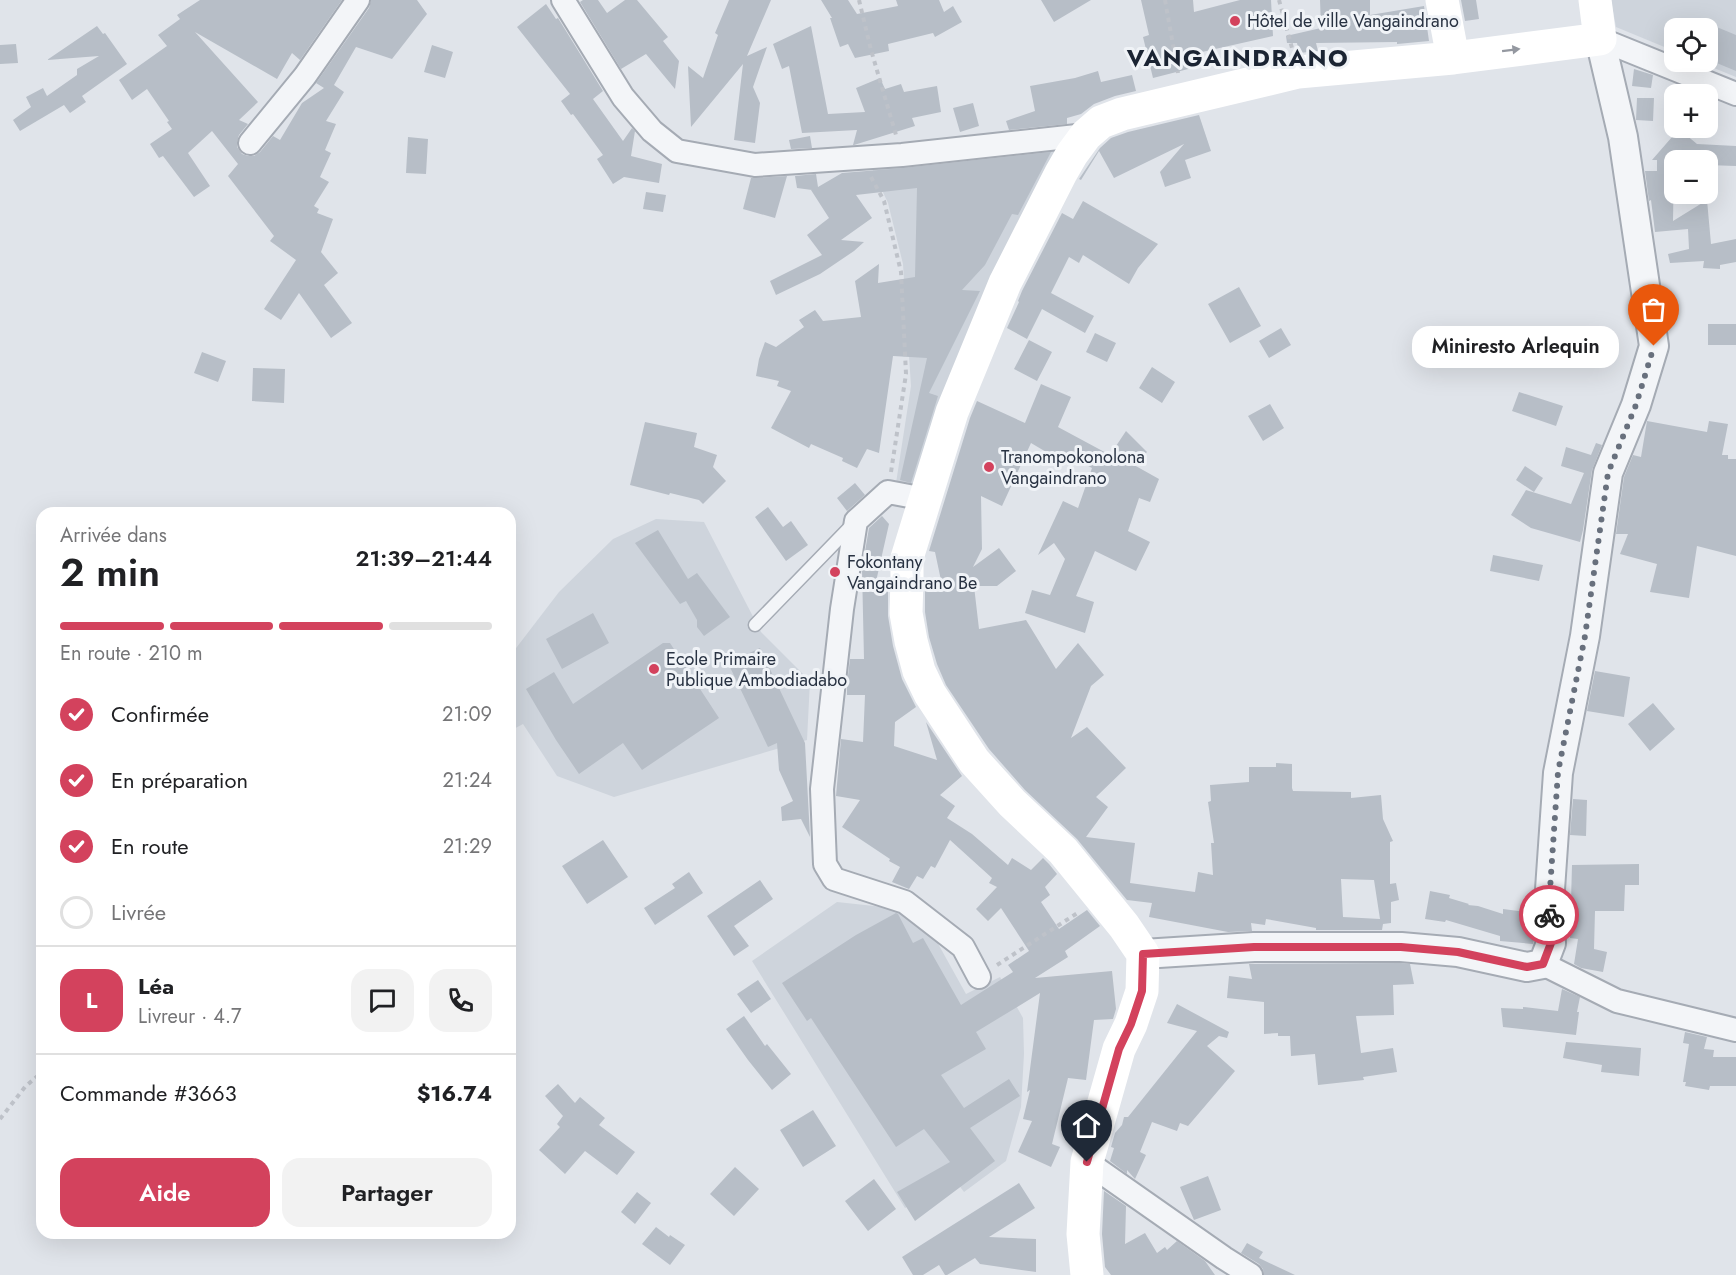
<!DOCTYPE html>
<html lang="fr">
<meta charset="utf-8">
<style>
body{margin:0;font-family:Jost,sans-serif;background:#f2f2f2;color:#202124;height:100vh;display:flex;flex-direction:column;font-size:22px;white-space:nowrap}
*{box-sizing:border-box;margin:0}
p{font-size:20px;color:#757577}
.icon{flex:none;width:33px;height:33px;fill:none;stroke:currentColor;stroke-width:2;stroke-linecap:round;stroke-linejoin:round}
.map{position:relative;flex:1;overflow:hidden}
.panel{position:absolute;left:36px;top:507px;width:480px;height:732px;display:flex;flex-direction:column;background:#fff;border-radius:18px;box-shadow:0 6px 24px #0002}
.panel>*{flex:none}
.controls{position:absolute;left:1664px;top:18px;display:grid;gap:12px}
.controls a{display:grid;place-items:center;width:54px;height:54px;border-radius:12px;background:#fff;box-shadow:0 6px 24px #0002;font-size:30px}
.pin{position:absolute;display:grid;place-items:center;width:51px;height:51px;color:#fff;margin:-62px -26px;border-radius:50% 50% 50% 0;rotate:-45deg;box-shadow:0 0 6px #0007}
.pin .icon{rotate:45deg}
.courier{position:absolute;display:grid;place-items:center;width:60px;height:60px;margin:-30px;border:4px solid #d3425d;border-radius:50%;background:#fff;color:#222;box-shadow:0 2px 8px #0007}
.bubble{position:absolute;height:42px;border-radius:18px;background:#fff;box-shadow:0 6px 24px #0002;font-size:20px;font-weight:600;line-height:42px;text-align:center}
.head em{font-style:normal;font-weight:600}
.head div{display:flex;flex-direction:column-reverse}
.head{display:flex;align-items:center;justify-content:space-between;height:102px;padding:0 24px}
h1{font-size:39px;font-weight:600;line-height:45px}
.bar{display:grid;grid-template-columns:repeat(4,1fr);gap:9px 6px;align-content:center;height:72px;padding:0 24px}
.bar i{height:8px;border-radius:4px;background:#e0e0e0}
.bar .active{background:#d3425d}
.bar p{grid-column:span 4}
.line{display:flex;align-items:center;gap:15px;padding:0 24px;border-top:2px solid #e0e0e0}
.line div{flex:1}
.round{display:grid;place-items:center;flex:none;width:63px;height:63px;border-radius:18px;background:#f2f2f2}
ol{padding:0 24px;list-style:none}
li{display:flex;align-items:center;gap:18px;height:66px}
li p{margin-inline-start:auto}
li .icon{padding:6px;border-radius:50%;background:#d3425d;color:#fff;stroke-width:4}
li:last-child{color:#757577}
li i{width:33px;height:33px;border:3px solid #e0e0e0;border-radius:50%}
.button{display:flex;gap:12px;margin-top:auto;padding:12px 24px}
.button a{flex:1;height:69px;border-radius:18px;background:#d3425d;color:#fff;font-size:24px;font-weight:600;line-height:69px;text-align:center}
.button a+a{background:#f2f2f2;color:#202124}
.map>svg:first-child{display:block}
</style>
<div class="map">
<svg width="1736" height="1275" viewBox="0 0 1736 1275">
<rect width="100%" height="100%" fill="#e0e4ea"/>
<!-- built -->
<path fill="#ced4dc" d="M1611 0H1736V77L1699 62H1707V28H1674V51L1616 27Z
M1067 142 925 489 896 483 911 386 903 264 888 203 868 160Z
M656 519 704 522 761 632 810 681 807 740 614 797 557 776 523 724 510 731V656L559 592 613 539Z
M837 902 902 909 936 940 966 994 1000 977 1023 1018 1024 1054 1021 1107 1006 1161 964 1192 955 1180 905 1208 752 961Z"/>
<!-- building -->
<path fill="#b7bec7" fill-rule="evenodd" d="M200 0H342L300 60 292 53 277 79 195 32 258 102 239 120 248 124 239 135 237 141V147L242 154 248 156H254L260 152 273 136 280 140 302 103 324 88 316 83 369 8 371 0H417L427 14 392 59 356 47 334 85 344 92 326 121 336 124 325 150 331 153 320 177 329 182 314 206 319 209 317 213 333 219 321 252 338 273 324 285 352 323 331 338 299 293 281 320 264 309 296 260 270 241 274 236 228 176 238 164 212 131 188 153 210 186 194 197 163 156 159 158 150 144 172 129 167 122 169 121 147 89 132 100 119 80 167 46 158 35 180 19 177 15Z
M583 0H598L607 13 625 0H637L668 37 663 41 679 61 675 89 646 54 621 69 580 2Z
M729 0H771L747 56 767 47 753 87 760 103 755 143 734 140 743 64 691 127 688 66 703 78 718 35 715 33Z
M821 0H848L857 14 898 6 896 0H939L944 12 953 6 962 22 935 37 933 33 888 44 889 51 855 58 848 44 840 47 830 18H832Z
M1041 0H1091L1054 22Z
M1141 0H1193L1194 12 1240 0H1271L1273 36 1193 54 1196 67 1153 78 1143 37 1149 35Z
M1320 0H1370V15L1424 6 1429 41 1397 44V42L1316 43 1318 51 1299 53 1297 43H1287L1286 36 1321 28Z
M1461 0H1476L1479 19 1465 21Z
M546 4 556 19 558 18 603 91 593 99 623 141 632 128 635 131 631 156 662 164 659 183 624 177 613 184 597 159 603 155 573 114 571 115 561 101 570 94 517 27Z
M1707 23 1736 35V71L1707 59Z
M97 26 103 34 105 33 127 64 82 96 86 102 70 113 64 105 20 131 13 120 31 107 26 97 43 88 47 96 77 75V69L99 56 47 60Z
M811 26 828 114 865 112 856 88 880 78 885 89 901 84 904 92 937 86 941 112 912 118 915 126 854 145H853L857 130 802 133 789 66 782 69 773 44Z
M16 44 18 63 0 64V45Z
M432 45 453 52 445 78 424 72Z
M1634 69 1653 75 1651 88 1632 86Z
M1098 71 1101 82 1132 75 1136 91 1115 96 1094 104 1081 114 1067 118V124L1009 130 1006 121 1035 111 1030 86 1075 78Z
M1637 98H1654L1653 121 1636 120Z
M973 103 979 126 960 132 953 108Z
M1199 115 1211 151 1185 160 1191 178 1165 187 1160 172 1184 144 1114 178 1099 151 1081 180 1079 179 1100 148 1111 138 1128 132Z
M1679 129 1697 144 1736 146V166L1707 165V160H1674L1673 221 1707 200 1711 244 1736 239V262L1720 265V269L1703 268 1704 261 1670 263 1668 254 1689 249 1688 229 1655 232 1651 200 1649 201 1645 171H1657V160H1652Z
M810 136 812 148 791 149 789 140Z
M408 137 428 139 426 174 406 173Z
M1051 152 1018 215 1012 214 985 265 962 290 980 291 929 393 938 396 911 483 900 480 927 358 893 356 879 453 867 449 857 468 842 461 843 458 811 444 809 448 771 428 791 391 777 386 779 381 756 376 759 359 765 342 776 347 804 327 799 320 815 310 823 321 861 317 855 281 879 264 878 283 915 277 917 188 856 195 872 218 841 240 864 242 854 251 820 274 776 295 770 281 822 255 807 235 829 218 811 190H812L797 188 795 176 816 174 818 187 842 173 903 168Z
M787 176 775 218 743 209 751 178Z
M646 192 666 195 663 212 643 209Z
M1083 201 1158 244 1138 268 1129 284 1083 255 1079 263 1069 257 1051 293 1094 316 1085 333 1042 309 1027 339 1007 328 1019 302 1018 301 1022 291 1062 213 1073 219Z
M1239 287 1261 326 1230 343 1208 304Z
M1708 324H1736V345H1708Z
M1281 328 1291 345 1269 358 1259 341Z
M1095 333 1116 343 1107 362 1086 352Z
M1029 340 1052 352 1037 381 1014 369Z
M202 352 226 361 218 382 194 373Z
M1152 367 1175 382 1162 403 1139 388Z
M253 368 285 369 284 403 252 401Z
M1041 384 1071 397 1058 427 1110 455 1126 431 1147 452 1134 465 1159 479 1150 502 1139 498 1128 531 1150 542 1136 571 1095 551 1076 596 1094 602 1085 633 1025 613 1032 590 1050 595 1065 559 1054 543 1038 555 1063 501 1078 508 1092 468 1062 452 1058 459 1031 443 1002 506 981 496 982 549 973 567 999 548 1016 571 997 586H974L979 629 1026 620 1056 669 1078 643 1104 675 1091 686 1071 738 1087 727 1126 768 1096 797 1108 807 1086 837 1135 843 1130 883 1195 892 1198 872 1213 875 1211 843H1214L1208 802 1211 801 1210 785 1249 782V767H1276V763L1292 764V788L1293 791 1351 792V798L1381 795 1383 819 1393 841 1390 842V884L1396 883 1399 900 1391 902V923L1383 924 1382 930H1316V928L1266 919 1265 925 1251 923 1252 931 1228 932 1149 917 1152 903 1127 900 1077 839 1025 790 989 749 946 685 937 664 929 637 925 612V589L942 585 935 552 929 551 970 418 977 401 1025 423ZM1341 879 1374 880 1380 919 1343 917Z
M1519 392 1563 406 1556 426 1512 411Z
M1270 404 1284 428 1263 441 1248 416Z
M1647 421 1707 432 1709 421 1728 424 1722 455H1728V459H1736V556L1697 546 1689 598 1650 592 1657 564 1620 554 1628 534H1616L1624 477 1633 455 1641 457Z
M645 422 697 433 694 447 717 455 713 467 726 481 703 504 699 500 670 493 669 495 630 485Z
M1596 443 1602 445 1592 470 1583 530 1580 542 1531 528 1511 515 1526 490 1571 504 1584 473 1561 466 1566 447 1591 455Z
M1525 466 1543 478 1534 492 1516 480Z
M855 483 865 495 847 511 837 498Z
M768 507 783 527 791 521 808 545 786 561 755 517Z
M882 516 889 524 875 586 888 585V616L893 646 902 679 916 707 895 722 894 746 937 760 926 722 962 776 940 795 955 806 947 818 972 834 1008 865 1012 858 1031 870 1043 858 1049 864 1057 874 1045 887 1050 895 1041 902 1059 929 1087 910 1100 926 1065 951 1068 957 1035 978 1112 971 1116 1009 1113 1019 1094 1020 1086 1080 1068 1078 1052 1144 1060 1147 1051 1167 1018 1152 1032 1121 1023 1119 1030 1090 1027 1092 1040 993 976 1032 986 1049 941 1075 964 1108 1009 1079 1020 1096 970 1128 995 1161 915 1221 897 1192 950 1162 924 1129 896 1147 811 1018 807 1021 782 983 856 935 896 913 898 914 913 943 923 938 961 1005 1013 972 1008 965 1029 951 1001 908 988 921 976 909 997 887 989 883 992 878 950 840 935 868 931 866 923 879 917 876 909 889 892 882 900 867 889 861 890 859 842 827 860 800 836 796 841 739 863 742 865 695H847V684L850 659H864L862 569 869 528Z
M658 530 688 579 697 573 730 617 704 636 697 627V620L686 601 680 604 635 543Z
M1493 555 1543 565 1539 581 1490 571Z
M593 613 609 643 562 669 546 639Z
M663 643H670L719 718 642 770 623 743 579 774 556 740 526 689 554 672 573 704Z
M760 648 805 743 810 837 801 819 782 821 781 807 793 801 779 770 777 743 768 747 728 663Z
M1595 671 1630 677 1624 717 1587 711Z
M1653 703 1675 729 1650 751 1628 724Z
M1573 799 1587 800 1586 836 1570 835Z
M603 840 628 877 587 904 562 866Z
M1639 864V885H1625L1624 911H1595L1594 949 1607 952 1603 972 1581 968 1574 964 1578 939 1570 938 1572 865Z
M689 872 703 893 655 925 644 908 675 888 672 884Z
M760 880 773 899 734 926 749 946 734 956 707 916Z
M1430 891 1450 895 1449 898 1469 904 1468 905 1478 906 1503 914V909L1533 913 1534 940 1533 944 1500 941V936L1446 920 1445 922 1425 919Z
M1400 963 1410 964 1414 984 1393 985 1394 1015 1356 1016 1361 1053 1393 1048 1397 1072 1363 1077 1364 1080 1318 1085 1315 1054 1291 1056 1290 1036H1278V1033L1264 1034V1002L1227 998 1229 976 1252 979 1249 964Z
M758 980 771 999 751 1013 737 994Z
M1562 989 1580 997 1577 1012H1579L1576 1035 1503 1027 1501 1008 1523 1009V1007L1558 1011Z
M1177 1004 1229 1032 1227 1038 1219 1036 1207 1046 1235 1071 1188 1126 1180 1123 1177 1131 1152 1122 1140 1152 1146 1155 1135 1179 1127 1170V1174L1110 1161 1114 1148 1111 1147 1115 1133 1122 1125 1124 1117H1128L1197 1031 1167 1023Z
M744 1016 765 1046 767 1044 791 1074 772 1090 748 1060 726 1029Z
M1685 1032 1707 1037 1704 1049 1714 1050 1713 1057H1736V1086H1710L1709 1090 1685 1086 1686 1082H1683L1689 1044 1683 1043Z
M1566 1042 1641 1048 1639 1076 1601 1072 1602 1065 1563 1058Z
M558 1084 575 1103 580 1097 605 1118 599 1125 635 1152 617 1175 585 1151 565 1174 539 1150 560 1127 557 1124 563 1116 545 1096Z
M813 1110 836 1146 803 1167 780 1130Z
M735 1167 759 1189 734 1216 710 1194Z
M1208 1176 1221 1210 1194 1220 1180 1187Z
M874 1179 896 1209 868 1231 845 1201Z
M1019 1183 1035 1208 989 1237 1036 1239V1272L980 1264 975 1258 947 1275H945L939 1265 923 1275H913L902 1257Z
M1104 1191 1126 1206 1125 1244 1145 1233 1157 1253 1165 1247 1167 1250 1177 1241 1205 1261 1215 1275H1111L1105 1267 1102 1234Z
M637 1192 651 1203 635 1224 621 1212Z
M656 1227 669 1237 670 1235 685 1245 670 1265 642 1244Z
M1247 1243 1263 1252 1259 1258 1295 1275H1264L1263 1269 1259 1264 1241 1253Z"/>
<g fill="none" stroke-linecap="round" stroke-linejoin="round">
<defs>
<path id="service" d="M755 625 853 524"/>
<path id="minor" d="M563 0 623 97 652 131 677 151 755 165 902 155 1086 135
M1600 39 1736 94
M250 143 305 76 358 0
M925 499 888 492 856 521 842 609 822 789 825 864 834 879 905 902 963 947 979 977
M1543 964 1617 1001 1736 1030
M1087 1162 1224 1258 1251 1275"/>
<path id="tertiary" d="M1143 954 1254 947H1401L1458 952 1527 967 1543 964 1551 943 1549 904 1558 773 1585 636 1608 473 1636 405 1654 346 1623 137 1600 39"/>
</defs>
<!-- service casing -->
<use href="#service" stroke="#a5abb4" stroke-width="15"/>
<!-- minor casing -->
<use href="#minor" stroke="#a5abb4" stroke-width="26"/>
<!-- tertiary casing -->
<use href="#tertiary" stroke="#a5abb4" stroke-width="32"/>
<!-- path -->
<path stroke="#bec2c9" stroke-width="4" stroke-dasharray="4.5 4.5" stroke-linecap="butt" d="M859 0 871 50 896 135
M1165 0 1178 73
M1279 0 1292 48
M871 177 884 201 901 272 906 374 891 472
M997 965 1079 912
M0 1119 25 1087 42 1072"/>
<!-- service -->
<use href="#service" stroke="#f3f5f8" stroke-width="12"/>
<!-- minor -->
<use href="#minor" stroke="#f3f5f8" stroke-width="22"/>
<!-- tertiary -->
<use href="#tertiary" stroke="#f3f5f8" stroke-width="28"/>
<!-- secondary -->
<path stroke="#fff" stroke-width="33" d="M1442 0 1453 58
M1087 1275 1083 1234 1087 1162 1119 1049 1131 1024 1142 991 1143 954 1124 926 1063 851 1012 803 974 761 930 694 919 671 911 641 906 613 907 578V558L952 412 1005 283 1061 173 1072 154 1086 135 1101 122 1122 114 1298 72 1453 58 1600 39 1595 0"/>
</g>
<!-- one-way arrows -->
<defs><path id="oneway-solid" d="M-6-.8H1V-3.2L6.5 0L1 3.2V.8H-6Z" transform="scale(1.5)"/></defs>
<use fill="#9498a0" href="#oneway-solid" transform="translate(1511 50) rotate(-7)"/>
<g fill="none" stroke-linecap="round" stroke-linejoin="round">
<!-- done -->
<path stroke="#68707d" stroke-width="6" stroke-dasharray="0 10.8" d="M1549 915V904L1558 772 1585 636 1608 473 1636 405 1654 346"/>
<!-- route -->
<path stroke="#d3425d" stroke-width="8" d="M1087 1162 1119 1049 1131 1024 1142 991 1143 954 1254 947H1401L1458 952 1527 967 1543 964 1551 943 1549 915"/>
</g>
<!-- markers -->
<g fill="#d3425d" stroke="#f0f3f7" stroke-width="2">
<circle cx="1235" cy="21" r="6"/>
<circle cx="989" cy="467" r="6"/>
<circle cx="835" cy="572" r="6"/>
<circle cx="654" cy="669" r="6"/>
</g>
<g text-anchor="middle" stroke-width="6" stroke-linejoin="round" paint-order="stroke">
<!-- poi labels -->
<g font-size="18" fill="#283242" stroke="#f0f3f7" text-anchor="start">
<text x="1247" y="27">Hôtel de ville Vangaindrano</text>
<text x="1001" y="463">Tranompokonolona<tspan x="1001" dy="21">Vangaindrano</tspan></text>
<text x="847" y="568">Fokontany<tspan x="847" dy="21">Vangaindrano Be</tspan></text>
<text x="666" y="665">Ecole Primaire<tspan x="666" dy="21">Publique Ambodiadabo</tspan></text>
</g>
<!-- district labels -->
<g font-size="24" font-weight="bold" letter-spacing="1.5" fill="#1b2433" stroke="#f0f3f7">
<text x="1238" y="66">VANGAINDRANO</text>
</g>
</g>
</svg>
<div class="controls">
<a><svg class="icon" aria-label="locate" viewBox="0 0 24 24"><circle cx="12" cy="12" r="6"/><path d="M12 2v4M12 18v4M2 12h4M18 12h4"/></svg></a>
<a>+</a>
<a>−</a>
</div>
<div class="pin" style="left:1654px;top:346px;background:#ea580c"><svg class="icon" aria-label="bag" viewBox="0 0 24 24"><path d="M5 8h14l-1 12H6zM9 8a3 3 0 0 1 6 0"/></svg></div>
<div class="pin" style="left:1087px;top:1162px;background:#1f2937"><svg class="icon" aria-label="home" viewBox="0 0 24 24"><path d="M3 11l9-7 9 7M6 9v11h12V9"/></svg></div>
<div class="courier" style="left:1549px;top:915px"><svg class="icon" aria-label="bike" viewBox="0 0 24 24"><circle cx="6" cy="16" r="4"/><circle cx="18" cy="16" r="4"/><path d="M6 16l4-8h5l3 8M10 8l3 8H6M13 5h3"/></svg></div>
<div class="bubble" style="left:1412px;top:326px;width:207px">Miniresto Arlequin</div>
<section class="panel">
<div class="head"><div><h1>2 min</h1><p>Arrivée dans</p></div><em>21:39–21:44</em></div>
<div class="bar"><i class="active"></i><i class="active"></i><i class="active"></i><i></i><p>En route · 210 m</p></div>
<ol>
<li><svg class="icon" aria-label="check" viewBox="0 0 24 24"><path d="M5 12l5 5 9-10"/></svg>Confirmée<p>21:09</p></li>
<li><svg class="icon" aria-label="check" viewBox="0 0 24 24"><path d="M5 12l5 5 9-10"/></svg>En préparation<p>21:24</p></li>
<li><svg class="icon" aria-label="check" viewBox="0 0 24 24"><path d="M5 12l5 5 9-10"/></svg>En route<p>21:29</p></li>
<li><i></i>Livrée</li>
</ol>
<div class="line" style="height:108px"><b class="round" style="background:#d3425d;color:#fff">L</b><div><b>Léa</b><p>Livreur · 4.7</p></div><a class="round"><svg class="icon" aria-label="chat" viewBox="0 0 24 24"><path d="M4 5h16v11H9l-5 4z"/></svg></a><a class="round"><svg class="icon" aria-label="phone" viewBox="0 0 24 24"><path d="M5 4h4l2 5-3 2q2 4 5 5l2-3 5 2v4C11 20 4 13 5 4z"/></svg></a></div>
<div class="line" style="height:78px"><div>Commande #3663</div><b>$16.74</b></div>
<div class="button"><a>Aide</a><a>Partager</a></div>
</section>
</div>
